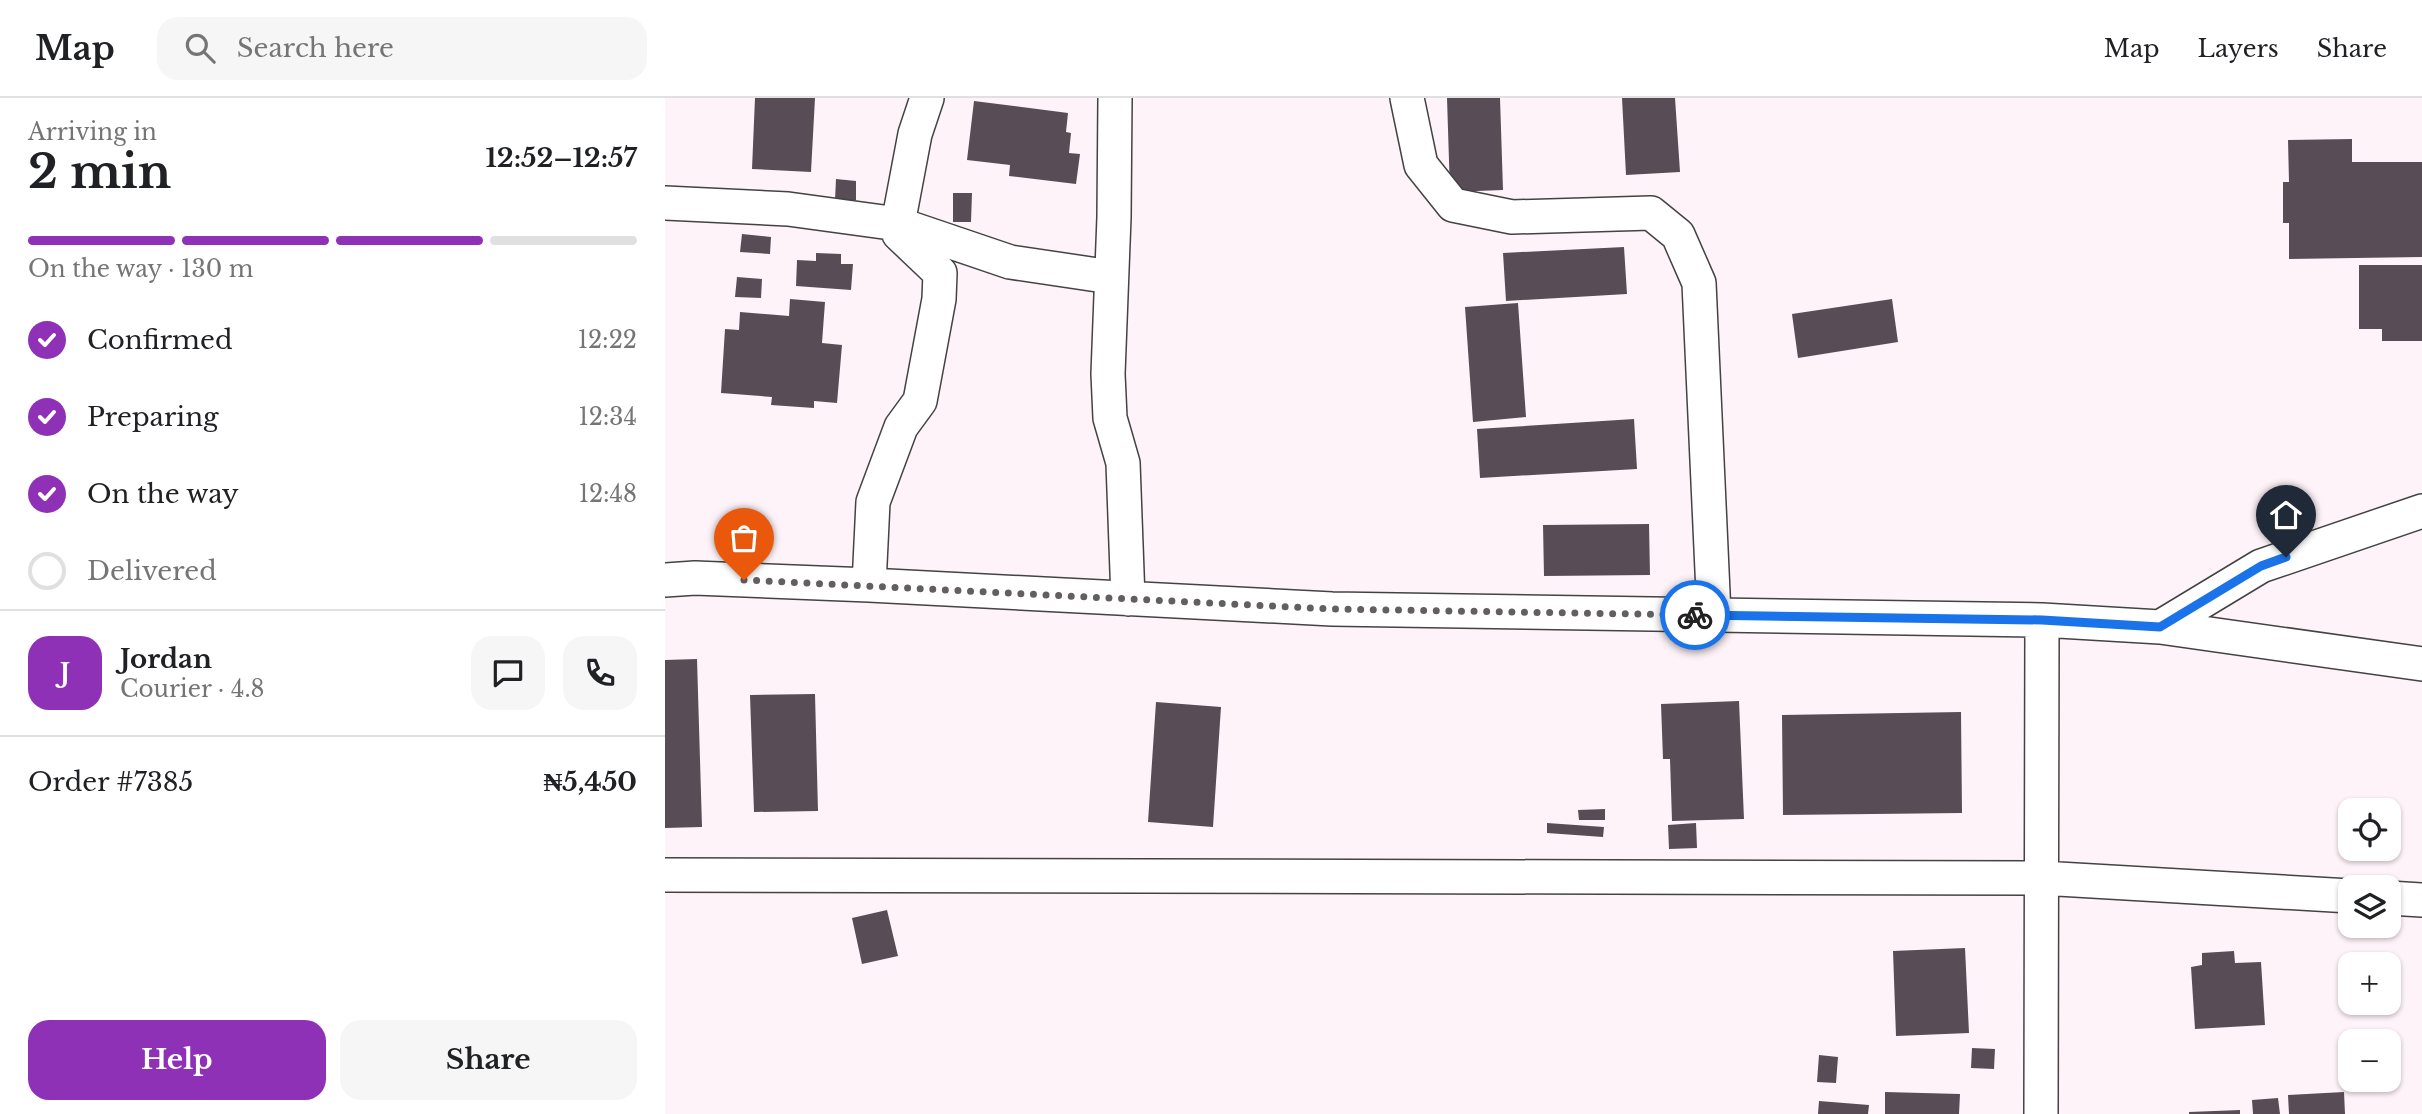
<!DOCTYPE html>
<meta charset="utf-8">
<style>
body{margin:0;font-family:"Libre Baskerville",serif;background:#f6f6f6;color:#202124;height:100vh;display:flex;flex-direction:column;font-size:26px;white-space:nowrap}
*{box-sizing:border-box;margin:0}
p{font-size:23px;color:#757577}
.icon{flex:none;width:38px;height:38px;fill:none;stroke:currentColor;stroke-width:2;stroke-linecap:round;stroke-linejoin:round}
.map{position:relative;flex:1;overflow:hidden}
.sheet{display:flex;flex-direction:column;background:#fff;width:665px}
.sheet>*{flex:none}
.fabs{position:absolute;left:1673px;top:700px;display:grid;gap:14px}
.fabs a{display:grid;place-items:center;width:63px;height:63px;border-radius:14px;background:#fff;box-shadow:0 2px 5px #0004;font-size:35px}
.pin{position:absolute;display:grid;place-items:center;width:60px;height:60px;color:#fff;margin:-72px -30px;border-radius:50% 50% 50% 0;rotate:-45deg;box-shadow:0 0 7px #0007}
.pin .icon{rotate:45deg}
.courier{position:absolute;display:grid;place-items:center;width:70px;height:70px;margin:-35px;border:5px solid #1a73e8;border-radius:50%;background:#fff;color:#222;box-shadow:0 2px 9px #0007}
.overview em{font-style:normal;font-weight:800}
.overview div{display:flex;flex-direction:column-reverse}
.overview{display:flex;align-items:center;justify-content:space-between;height:119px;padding:0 28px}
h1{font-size:46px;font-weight:800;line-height:52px}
.bar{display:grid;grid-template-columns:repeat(4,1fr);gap:10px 7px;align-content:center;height:84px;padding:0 28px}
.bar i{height:9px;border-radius:5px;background:#e0e0e0}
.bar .current{background:#8e31b7}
.bar p{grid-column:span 4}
.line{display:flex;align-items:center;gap:18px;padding:0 28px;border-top:2px solid #e0e0e0}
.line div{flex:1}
.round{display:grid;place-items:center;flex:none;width:74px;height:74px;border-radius:21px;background:#f6f6f6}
ol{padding:0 28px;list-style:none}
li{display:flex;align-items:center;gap:21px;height:77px}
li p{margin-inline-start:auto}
li .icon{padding:7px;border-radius:50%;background:#8e31b7;color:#fff;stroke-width:4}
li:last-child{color:#757577}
li i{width:38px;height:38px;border:4px solid #e0e0e0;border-radius:50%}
.action{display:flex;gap:14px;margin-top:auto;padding:14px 28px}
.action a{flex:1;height:80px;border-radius:21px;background:#8e31b7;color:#fff;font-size:28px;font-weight:800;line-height:80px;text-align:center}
.action a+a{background:#f6f6f6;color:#202124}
header{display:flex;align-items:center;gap:42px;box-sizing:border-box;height:98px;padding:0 35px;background:#fff;border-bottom:2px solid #e0e0e0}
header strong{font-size:33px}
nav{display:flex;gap:38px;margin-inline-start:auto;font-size:24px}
.search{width:490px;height:63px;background:#f6f6f6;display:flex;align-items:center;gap:18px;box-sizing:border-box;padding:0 24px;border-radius:21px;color:#757577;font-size:26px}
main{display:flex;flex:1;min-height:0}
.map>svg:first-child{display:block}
</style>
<header>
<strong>Map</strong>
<div class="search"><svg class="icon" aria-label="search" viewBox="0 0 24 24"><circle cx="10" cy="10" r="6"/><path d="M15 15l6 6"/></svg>Search here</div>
<nav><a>Map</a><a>Layers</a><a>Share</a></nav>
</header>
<main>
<section class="sheet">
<div class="overview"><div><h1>2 min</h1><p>Arriving in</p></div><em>12:52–12:57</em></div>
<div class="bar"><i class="current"></i><i class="current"></i><i class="current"></i><i></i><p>On the way · 130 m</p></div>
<ol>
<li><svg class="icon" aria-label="check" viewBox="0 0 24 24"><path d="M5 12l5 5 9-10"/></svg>Confirmed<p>12:22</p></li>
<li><svg class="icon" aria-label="check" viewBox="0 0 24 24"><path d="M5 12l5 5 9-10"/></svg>Preparing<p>12:34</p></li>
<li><svg class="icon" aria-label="check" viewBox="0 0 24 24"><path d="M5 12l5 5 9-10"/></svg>On the way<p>12:48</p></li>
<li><i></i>Delivered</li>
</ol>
<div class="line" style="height:126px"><b class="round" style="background:#8e31b7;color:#fff">J</b><div><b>Jordan</b><p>Courier · 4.8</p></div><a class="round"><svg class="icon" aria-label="chat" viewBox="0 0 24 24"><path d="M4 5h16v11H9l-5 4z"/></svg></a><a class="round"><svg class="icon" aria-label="phone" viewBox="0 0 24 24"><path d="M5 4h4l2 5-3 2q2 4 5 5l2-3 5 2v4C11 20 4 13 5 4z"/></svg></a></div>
<div class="line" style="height:91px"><div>Order #7385</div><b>₦5,450</b></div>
<div class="action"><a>Help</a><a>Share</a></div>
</section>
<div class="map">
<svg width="1757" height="1016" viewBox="0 0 1757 1016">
<rect width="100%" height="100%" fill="#fef3f8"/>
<!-- building -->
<path fill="#584d56" d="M90 0H150L146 74 87 71Z
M782 0H835L838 92 785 94Z
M957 0H1010L1015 74 961 77Z
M309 3 403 15 401 34 406 35 404 55 415 56 411 86 344 78 345 67 302 62Z
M1687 41V64H1757V159L1624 161V125H1618V84H1624L1623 42Z
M171 81 191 83V102H170Z
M288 95H307L306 124H288Z
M77 136 106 139 105 156 75 154Z
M959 149 962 196 841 203 838 155Z
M151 155 176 156V166H188L186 192 131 188 132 162 151 163Z
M1694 167H1757V243H1717V231H1694Z
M72 179 97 181 96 200 70 199Z
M125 201 160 204 157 245 177 247 172 305 149 303V310L106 307 107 299 56 295 60 231 74 232 75 214 124 218Z
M1227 201 1233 244 1133 260 1127 216Z
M853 205 861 319 808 324 800 209Z
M969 321 972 371 815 380 812 331Z
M984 426 985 477 879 478 878 427Z
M32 561 37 729 0 730V562Z
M150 596 153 713 89 714 85 597Z
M1074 603 1079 721 1007 723 1005 661H998L996 606Z
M491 604 556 609 548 729 483 724Z
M1296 614 1297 715 1118 717 1117 617Z
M940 711V722H914L913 712Z
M882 725 939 729 938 739 882 735Z
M1031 725 1032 750 1004 751 1003 727Z
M222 812 233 858 197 866 187 820Z
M1300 850 1304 935 1231 938 1228 853Z
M1569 853 1570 865 1596 864 1600 927 1530 931 1526 869 1537 867V855Z
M1307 950 1330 951 1329 971 1306 970Z
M1154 957 1173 959 1171 985 1152 984Z
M1220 994 1295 996 1294 1016H1220Z
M1679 994 1680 1016H1624L1623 997Z
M1613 1000 1615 1016H1588L1587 1002Z
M1154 1003 1204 1007 1203 1016H1153Z
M1575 1012V1016H1524V1014Z"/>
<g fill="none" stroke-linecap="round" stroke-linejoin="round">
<defs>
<path id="street" d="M450 0 449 119 443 276 445 320 458 365 463 501
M742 0 756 67 788 107 847 119 986 115 1013 137 1034 185 1049 517
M0 105 123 111 233 126 345 164 446 179
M0 482 30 480 204 487 667 511 1377 522 1495 529 1757 566
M204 487 208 404 236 329 255 303 274 201 275 175 234 136 233 126 250 36 262 0
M1495 529 1596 468 1757 413
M0 777 1376 780 1685 798
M1724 800 1757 802
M1376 1016 1377 522"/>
</defs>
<!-- street casing -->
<use href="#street" stroke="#434343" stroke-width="36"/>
<!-- street -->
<use href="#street" stroke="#fff" stroke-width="33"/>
</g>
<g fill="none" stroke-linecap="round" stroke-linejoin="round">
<!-- done -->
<path stroke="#635f61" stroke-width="7" stroke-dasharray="0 12.6" d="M79 482 667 511 1030 517"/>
<!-- route -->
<path stroke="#1a73e8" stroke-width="9" d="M1030 517 1377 522 1495 529 1596 468 1621 459"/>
</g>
</svg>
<div class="fabs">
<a><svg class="icon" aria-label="locate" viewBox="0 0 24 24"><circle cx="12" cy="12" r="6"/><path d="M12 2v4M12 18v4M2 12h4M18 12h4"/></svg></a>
<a><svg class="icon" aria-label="layers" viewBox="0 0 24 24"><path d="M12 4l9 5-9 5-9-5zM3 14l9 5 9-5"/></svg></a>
<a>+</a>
<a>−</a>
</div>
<div class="pin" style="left:79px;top:482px;background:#ea580c"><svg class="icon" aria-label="bag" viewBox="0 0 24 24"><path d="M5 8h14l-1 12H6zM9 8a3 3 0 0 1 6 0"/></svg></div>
<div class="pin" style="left:1621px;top:459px;background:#1f2937"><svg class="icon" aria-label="home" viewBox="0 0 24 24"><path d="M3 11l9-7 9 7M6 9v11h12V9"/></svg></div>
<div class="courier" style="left:1030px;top:517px"><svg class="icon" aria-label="bike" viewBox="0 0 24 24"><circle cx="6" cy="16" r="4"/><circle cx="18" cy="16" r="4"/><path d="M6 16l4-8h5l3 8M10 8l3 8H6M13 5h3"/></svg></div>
</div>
</main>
